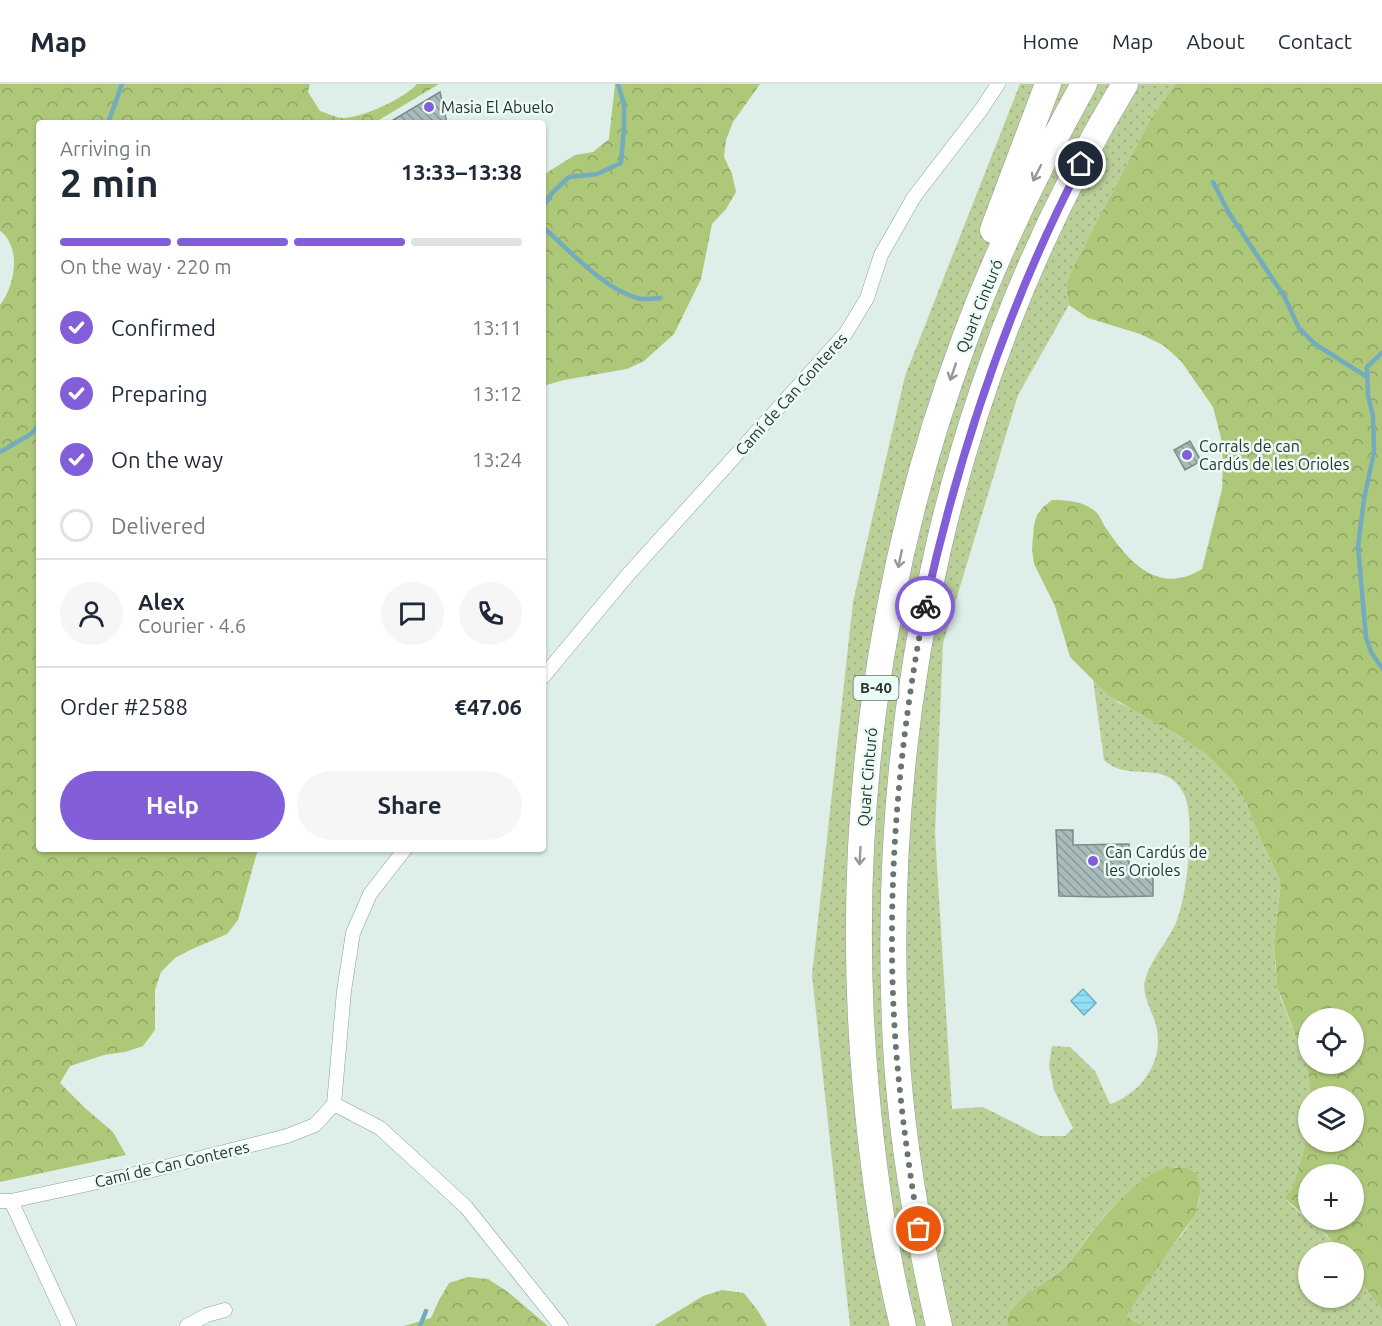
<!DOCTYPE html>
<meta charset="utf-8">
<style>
body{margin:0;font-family:Ubuntu,sans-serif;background:#f6f6f7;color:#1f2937;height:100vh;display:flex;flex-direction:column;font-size:22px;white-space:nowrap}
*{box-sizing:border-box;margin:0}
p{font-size:20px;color:#747a83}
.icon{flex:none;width:33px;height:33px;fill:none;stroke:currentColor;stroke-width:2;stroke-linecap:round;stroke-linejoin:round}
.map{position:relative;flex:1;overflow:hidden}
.panel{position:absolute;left:36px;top:36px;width:510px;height:732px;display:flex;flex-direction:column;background:#fff;border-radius:6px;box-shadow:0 2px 4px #0004}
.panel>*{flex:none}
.buttons{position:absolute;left:1298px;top:924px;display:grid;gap:12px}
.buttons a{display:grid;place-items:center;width:66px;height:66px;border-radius:50%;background:#fff;box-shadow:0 2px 4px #0004;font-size:30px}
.pin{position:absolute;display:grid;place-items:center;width:51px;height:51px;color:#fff;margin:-26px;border:3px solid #fff;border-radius:50%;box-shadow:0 2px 6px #0007}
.courier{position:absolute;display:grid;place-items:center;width:60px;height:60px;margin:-30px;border:4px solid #825fd9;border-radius:50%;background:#fff;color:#222;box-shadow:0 2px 8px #0007}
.head em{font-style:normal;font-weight:700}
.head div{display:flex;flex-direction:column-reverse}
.head{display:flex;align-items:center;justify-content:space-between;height:102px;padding:0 24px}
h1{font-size:39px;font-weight:700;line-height:45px}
.bar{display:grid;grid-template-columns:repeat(4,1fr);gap:9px 6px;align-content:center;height:72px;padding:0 24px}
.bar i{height:8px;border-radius:4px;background:#e0e1e3}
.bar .selected{background:#825fd9}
.bar p{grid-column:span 4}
.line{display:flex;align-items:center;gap:15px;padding:0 24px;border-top:2px solid #e0e1e3}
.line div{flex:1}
.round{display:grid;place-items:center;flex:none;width:63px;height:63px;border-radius:32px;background:#f6f6f7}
ol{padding:0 24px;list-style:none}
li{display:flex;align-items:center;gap:18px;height:66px}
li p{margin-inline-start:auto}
li .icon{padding:6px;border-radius:50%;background:#825fd9;color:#fff;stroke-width:4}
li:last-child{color:#747a83}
li i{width:33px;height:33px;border:3px solid #e0e1e3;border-radius:50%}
.action{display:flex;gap:12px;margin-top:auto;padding:12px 24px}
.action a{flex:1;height:69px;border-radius:36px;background:#825fd9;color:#fff;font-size:24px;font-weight:700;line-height:69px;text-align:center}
.action a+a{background:#f6f6f7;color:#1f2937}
header{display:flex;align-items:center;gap:36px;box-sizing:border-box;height:84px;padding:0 30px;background:#fff;border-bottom:2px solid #e0e1e3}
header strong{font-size:28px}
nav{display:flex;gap:33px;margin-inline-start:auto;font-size:21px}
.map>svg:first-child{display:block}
</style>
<header>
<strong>Map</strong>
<nav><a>Home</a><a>Map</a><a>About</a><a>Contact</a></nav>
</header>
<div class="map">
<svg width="1382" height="1242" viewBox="0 0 1382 1242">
<defs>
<pattern id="grass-dots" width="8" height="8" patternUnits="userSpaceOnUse" patternTransform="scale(1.5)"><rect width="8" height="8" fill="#bbcf98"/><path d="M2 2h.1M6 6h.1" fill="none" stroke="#a1b283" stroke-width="1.8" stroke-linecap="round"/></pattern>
<pattern id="forest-crowns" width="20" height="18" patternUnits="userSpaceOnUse" patternTransform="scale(1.5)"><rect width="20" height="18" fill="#aec87a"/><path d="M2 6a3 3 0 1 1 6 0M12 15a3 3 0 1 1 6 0" fill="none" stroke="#8ea365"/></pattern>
<pattern id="water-rules" width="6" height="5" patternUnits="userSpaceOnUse" patternTransform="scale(1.5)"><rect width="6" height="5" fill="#91e0f9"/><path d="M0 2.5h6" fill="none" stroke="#7dc1d6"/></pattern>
<pattern id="building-back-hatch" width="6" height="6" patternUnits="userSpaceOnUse" patternTransform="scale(1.5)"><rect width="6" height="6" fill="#a9bcbc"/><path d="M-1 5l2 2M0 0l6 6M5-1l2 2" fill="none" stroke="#8a9999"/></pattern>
</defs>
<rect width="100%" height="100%" fill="#ddefe8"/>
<!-- grass -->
<path fill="url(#grass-dots)" d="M1020 0H1175L1150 36 1069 191 1066 201 1069 221 1018 311 943 559 935 749 952 1025 983 1023 1040 1052H1065L1073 1044 1054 1006 1049 981 1052 962 1070 963 1095 987 1110 1020C1142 1009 1165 976 1156 941 1152 926 1140 909 1146 893 1152 874 1167 858 1175 841 1187 815 1196 736 1184 710 1166 673 1129 700 1104 676L1093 595 1119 619 1141 629 1190 659 1208 672 1233 697 1246 718 1253 738 1281 799 1274 857 1276 892 1280 912 1308 986 1310 1012H1308V1055L1293 1103 1284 1114C1305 1136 1322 1141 1339 1168H1308V1214H1353V1187L1382 1226V1242H1145L1135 1238 1127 1232C1140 1212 1152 1191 1165 1172 1180 1153 1197 1135 1200 1111L1177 1083C1146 1083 1109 1126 1091 1148 1082 1159 1076 1172 1066 1182 1054 1193 1015 1216 1010 1228 1008 1232 1008 1238 1007 1242H850L812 891 853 518 905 292Z"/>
<!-- forest -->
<path fill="url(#forest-crowns)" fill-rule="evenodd" d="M0 0H310L308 8 320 27C327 29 336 34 343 34 362 34 405 14 417 0H439L374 39H39V765H258L238 836 227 850 190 866 175 874 161 888 155 906V946L143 962 125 968 104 971 70 982 60 999 85 1024 113 1048 126 1071 0 1098V221C15 202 22 163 0 147Z
M615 0H760L733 38 726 56 724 73 732 90 736 108 726 125 712 140 701 195 674 250 644 277 627 285 564 296 543 302V91L575 71 593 68 609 55Z
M1175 0H1382V1226L1353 1187V1168H1339L1327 1151 1310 1136H1353V1090H1308V1134L1284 1114 1293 1103 1308 1053V1058H1353V1012H1310L1308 986 1277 902 1274 857 1281 799 1253 738 1246 718 1233 697 1208 672 1181 653 1109 612 1070 573 1055 522 1034 480 1032 465 1034 441 1037 431 1043 423 1052 416C1066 416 1084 417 1096 428 1101 433 1103 441 1108 447 1130 480 1160 511 1202 485L1222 405 1223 378 1221 354 1213 323 1181 277 1163 261 1140 250 1088 234 1069 221 1066 201 1069 191 1150 36ZM1353 934V980H1308V934Z
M1166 1083 1187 1084 1196 1089 1200 1101V1111L1195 1131 1164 1174 1127 1232 1135 1238 1145 1242H1007C1008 1236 1008 1229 1012 1225 1026 1207 1050 1197 1066 1182 1076 1172 1082 1160 1091 1149 1109 1126 1138 1093 1166 1083Z
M468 1193 488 1195 508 1208 548 1242H404L431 1234 439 1216 449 1199Z
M722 1206 744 1209 758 1227 767 1242H654L703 1212Z"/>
<!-- water -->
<path fill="url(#water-rules)" stroke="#73acbd" stroke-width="1.5" d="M1083 905 1096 919 1084 931 1071 917Z"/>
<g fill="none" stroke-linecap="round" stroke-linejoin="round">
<!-- stream -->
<path stroke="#73acbd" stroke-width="4.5" d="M108 39 122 0
M1213 98 1229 129 1284 212 1299 244 1315 260 1367 293
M543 123 553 108 569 93 597 90 621 79 624 43V20L618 0
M543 143C568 165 604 205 637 214 644 216 653 215 660 214
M1382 269 1367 283 1368 311 1373 332 1374 368 1364 415 1358 463 1366 554 1371 568 1382 584
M0 368 31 350 39 341
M420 1242 426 1227"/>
</g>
<!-- building -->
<path fill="url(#building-back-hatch)" stroke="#7a8c8c" stroke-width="1.5" d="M440 8 447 39H388Z
M1190 357 1201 377 1185 386 1174 366Z
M1056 746H1073V761L1129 760V793H1153V812L1104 813 1059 812Z"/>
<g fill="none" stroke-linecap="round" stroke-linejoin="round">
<defs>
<path id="street" d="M543 593 626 493 846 249 867 214 881 171 914 113 981 26 998 0
M334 1020 380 1044 466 1123 561 1242
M0 1117H11L153 1086 287 1052 315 1041 334 1020 344 907 353 849 370 810 405 765
M11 1117 69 1242
M187 1242 207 1231 225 1226"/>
<path id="highway" d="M993 146 1048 0
M903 1242C884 1165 873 1085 866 1006 843 753 876 495 964 257 997 168 1038 83 1084 0
M939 1242C918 1150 901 1055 896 961 878 627 951 287 1125 0"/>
</defs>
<!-- street casing -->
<use href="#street" stroke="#8e9e98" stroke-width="15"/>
<!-- highway casing -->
<use href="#highway" stroke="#8e9e98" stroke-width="27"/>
<!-- street -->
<use href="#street" stroke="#fff" stroke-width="14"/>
<!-- highway -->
<use href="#highway" stroke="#fff" stroke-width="26"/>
</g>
<!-- one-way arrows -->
<defs><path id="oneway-shaft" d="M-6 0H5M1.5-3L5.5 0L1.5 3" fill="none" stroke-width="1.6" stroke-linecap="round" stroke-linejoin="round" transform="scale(1.5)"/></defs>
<g stroke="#969998">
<use href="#oneway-shaft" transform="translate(1037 89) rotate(117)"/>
<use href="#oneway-shaft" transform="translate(953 288) rotate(109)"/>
<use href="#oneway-shaft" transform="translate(900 475) rotate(102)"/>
<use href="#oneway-shaft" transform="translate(860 772) rotate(93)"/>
</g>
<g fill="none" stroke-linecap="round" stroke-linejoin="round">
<!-- done -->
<path stroke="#6a7571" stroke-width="6" stroke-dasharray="0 10.8" d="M919 1145C909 1086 901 1026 896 965 885 817 897 667 925 522"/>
<!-- route -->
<path stroke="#825fd9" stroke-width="8" d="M925 522C959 368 1008 220 1081 80"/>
</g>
<!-- markers -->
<g fill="#825fd9" stroke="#eafcf6" stroke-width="2">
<circle cx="429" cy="23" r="6"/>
<circle cx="1187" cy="371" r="6"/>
<circle cx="1093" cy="777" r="6"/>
</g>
<g text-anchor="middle" stroke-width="5" stroke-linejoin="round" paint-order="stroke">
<!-- shield labels -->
<rect fill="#eafcf6" stroke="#656f6c" stroke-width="1.5" x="853.5" y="592" width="45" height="24" rx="4.5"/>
<g font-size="15" font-weight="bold" fill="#2c3331">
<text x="876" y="609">B-40</text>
</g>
<!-- poi labels -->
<g font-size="16" fill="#2c3331" stroke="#eafcf6" text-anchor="start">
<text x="441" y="29">Masia El Abuelo</text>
<text x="1199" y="368">Corrals de can<tspan x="1199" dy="18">Cardús de les Orioles</tspan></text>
<text x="1105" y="774">Can Cardús de<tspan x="1105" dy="18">les Orioles</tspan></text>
</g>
<!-- street labels -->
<g font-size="16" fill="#2c3331" stroke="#eafcf6">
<text transform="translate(979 222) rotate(-68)" y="6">Quart Cinturó</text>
<text transform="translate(791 310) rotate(-48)" y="6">Camí de Can Gonteres</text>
<text transform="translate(867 693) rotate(-85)" y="6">Quart Cinturó</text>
<text transform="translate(172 1080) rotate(-13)" y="6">Camí de Can Gonteres</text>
</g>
</g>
</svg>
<div class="buttons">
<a><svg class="icon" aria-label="locate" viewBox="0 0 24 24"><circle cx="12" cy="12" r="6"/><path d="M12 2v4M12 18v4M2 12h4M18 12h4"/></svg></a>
<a><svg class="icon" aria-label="layers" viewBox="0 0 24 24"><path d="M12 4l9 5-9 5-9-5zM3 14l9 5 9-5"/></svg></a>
<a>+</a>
<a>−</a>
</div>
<div class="pin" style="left:919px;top:1145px;background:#ea580c"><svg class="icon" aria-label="bag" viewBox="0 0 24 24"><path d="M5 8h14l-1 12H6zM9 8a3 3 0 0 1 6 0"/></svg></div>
<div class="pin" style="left:1081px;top:80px;background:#1f2937"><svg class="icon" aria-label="home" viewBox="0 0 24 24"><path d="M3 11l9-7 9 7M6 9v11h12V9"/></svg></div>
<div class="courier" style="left:925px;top:522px"><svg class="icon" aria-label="bike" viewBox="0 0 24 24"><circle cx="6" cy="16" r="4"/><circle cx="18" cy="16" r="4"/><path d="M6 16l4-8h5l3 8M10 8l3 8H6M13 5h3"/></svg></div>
<section class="panel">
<div class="head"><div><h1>2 min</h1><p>Arriving in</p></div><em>13:33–13:38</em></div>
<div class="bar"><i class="selected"></i><i class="selected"></i><i class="selected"></i><i></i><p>On the way · 220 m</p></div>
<ol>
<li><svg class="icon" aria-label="check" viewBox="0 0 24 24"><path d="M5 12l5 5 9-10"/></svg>Confirmed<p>13:11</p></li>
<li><svg class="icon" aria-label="check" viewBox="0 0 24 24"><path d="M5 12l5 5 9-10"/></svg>Preparing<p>13:12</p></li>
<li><svg class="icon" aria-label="check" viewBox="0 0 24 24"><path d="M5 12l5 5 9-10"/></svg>On the way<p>13:24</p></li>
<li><i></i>Delivered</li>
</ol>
<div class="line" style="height:108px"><a class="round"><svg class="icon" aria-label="person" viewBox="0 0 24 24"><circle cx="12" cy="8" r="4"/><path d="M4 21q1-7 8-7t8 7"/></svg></a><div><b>Alex</b><p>Courier · 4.6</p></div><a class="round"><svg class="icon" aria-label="chat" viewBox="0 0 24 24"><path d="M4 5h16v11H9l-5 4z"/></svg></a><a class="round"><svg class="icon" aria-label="phone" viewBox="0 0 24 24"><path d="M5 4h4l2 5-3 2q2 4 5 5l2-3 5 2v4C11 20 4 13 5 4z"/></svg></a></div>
<div class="line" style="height:78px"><div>Order #2588</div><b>€47.06</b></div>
<div class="action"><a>Help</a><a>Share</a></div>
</section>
</div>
